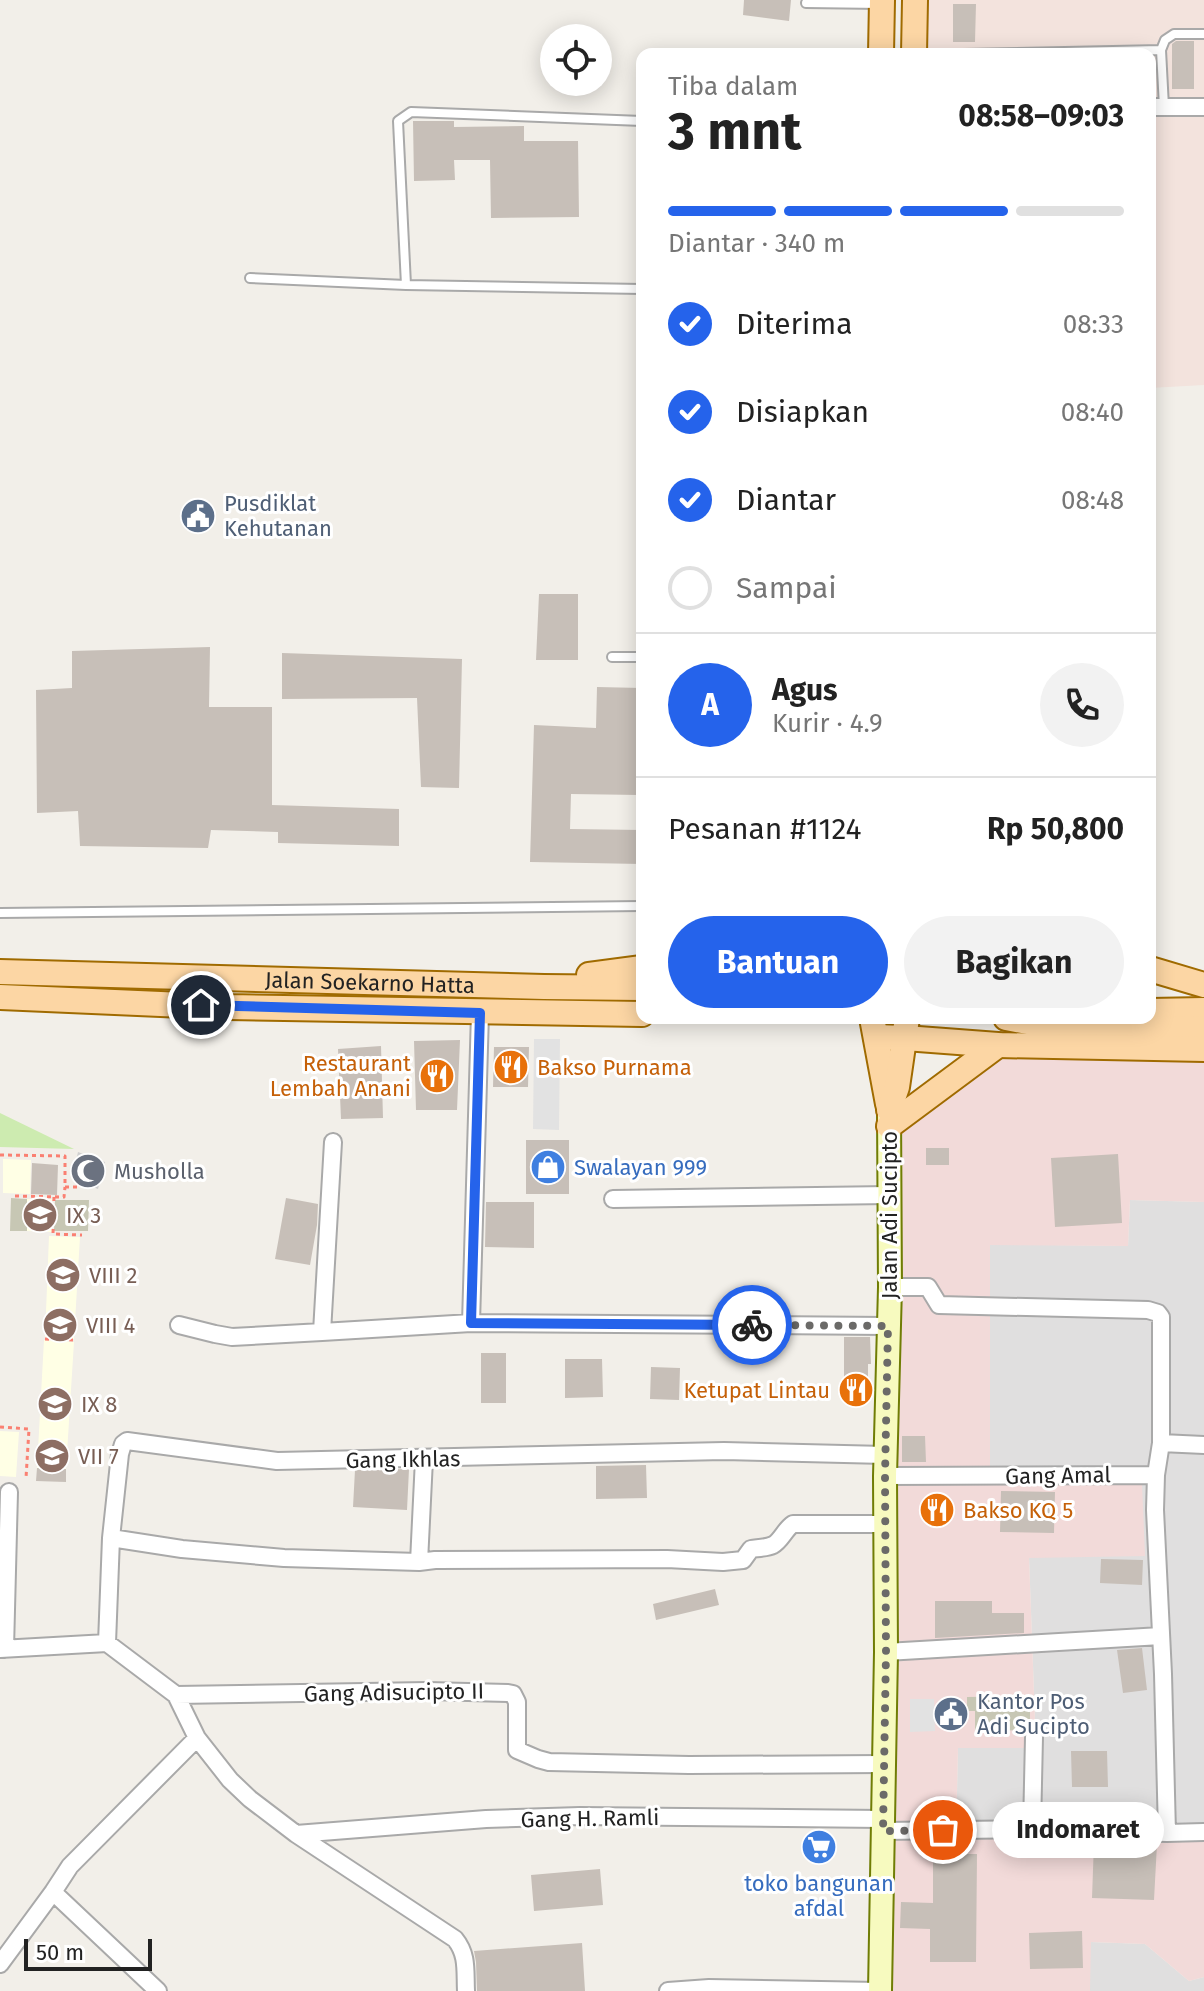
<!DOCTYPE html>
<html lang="id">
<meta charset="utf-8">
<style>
body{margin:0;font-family:"Fira Sans",sans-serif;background:#f2f2f2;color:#222;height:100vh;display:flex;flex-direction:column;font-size:30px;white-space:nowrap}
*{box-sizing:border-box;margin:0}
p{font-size:26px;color:#767676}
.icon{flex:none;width:44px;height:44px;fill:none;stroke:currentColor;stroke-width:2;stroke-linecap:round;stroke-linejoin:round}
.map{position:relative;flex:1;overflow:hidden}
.drawer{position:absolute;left:636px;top:48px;width:520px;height:976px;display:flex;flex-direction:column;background:#fff;border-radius:16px;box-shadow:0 4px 20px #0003}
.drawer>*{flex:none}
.fabs{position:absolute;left:540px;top:24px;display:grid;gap:16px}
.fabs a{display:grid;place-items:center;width:72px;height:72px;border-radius:50%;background:#fff;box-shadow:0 4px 20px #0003;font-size:40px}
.scale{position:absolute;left:24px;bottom:20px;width:128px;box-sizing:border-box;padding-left:8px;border:4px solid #222;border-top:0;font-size:22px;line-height:28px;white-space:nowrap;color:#222;-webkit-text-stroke:6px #fff;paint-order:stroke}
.pin{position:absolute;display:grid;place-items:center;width:68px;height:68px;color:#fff;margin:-34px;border:4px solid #fff;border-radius:50%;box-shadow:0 2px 8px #0007}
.courier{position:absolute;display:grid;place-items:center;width:80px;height:80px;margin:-40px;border:6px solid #2563eb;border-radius:50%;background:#fff;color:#222;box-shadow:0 2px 10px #0007}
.bubble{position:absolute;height:56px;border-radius:28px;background:#fff;box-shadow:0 4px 20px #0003;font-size:26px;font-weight:700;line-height:56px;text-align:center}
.head em{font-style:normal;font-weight:700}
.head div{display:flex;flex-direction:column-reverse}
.head{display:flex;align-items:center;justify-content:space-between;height:136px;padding:0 32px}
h1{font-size:52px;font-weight:700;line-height:60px}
.bar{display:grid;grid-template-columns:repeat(4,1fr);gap:12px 8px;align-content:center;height:96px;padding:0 32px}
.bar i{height:10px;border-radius:6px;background:#e0e0e0}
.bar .current{background:#2563eb}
.bar p{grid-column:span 4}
.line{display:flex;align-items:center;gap:20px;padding:0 32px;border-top:2px solid #e0e0e0}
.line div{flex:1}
.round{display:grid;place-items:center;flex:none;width:84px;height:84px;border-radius:42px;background:#f2f2f2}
ol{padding:0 32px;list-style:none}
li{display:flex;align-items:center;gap:24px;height:88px}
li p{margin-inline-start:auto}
li .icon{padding:8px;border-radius:50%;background:#2563eb;color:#fff;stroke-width:4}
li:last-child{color:#767676}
li i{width:44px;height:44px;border:4px solid #e0e0e0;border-radius:50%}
.cta{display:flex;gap:16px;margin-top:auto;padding:16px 32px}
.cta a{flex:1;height:92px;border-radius:48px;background:#2563eb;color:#fff;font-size:32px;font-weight:700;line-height:92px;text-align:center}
.cta a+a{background:#f2f2f2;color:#222}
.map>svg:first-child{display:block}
</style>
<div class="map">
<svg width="1204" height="1991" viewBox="0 0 1204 1991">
<rect width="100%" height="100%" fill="#f2efe9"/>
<!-- residential -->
<path fill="#e0dfdf" d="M1130 1200 1204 1202V1839L956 1837 958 1748 1036 1747 1029 1557 1145 1555 990 1480V1244L1128 1246Z
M1090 1942 1145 1944 1189 1981 1204 1977V1991H1090Z"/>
<!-- commercial -->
<path fill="#f2dad9" d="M997 1053 1204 1056V1202L1130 1200 1128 1246 990 1245V1480L1142 1484 1145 1556 1029 1558 1036 1748H958L956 1836 1204 1839V1977L1189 1981 1145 1944 1091 1942 1090 1991H888L895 1139Z"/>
<!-- education -->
<path fill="#ffffe5" d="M3 1159 31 1160 30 1194 3 1193Z
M27 1199H52V1232L27 1231Z
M49 1236 80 1237 74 1339 45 1337Z
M44 1340 74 1342 66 1469 37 1468Z
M0 1431 19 1432 16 1477 0 1476Z"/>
<!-- religious -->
<path fill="#d0d0d0" d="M78 1152 105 1162 98 1189 72 1179Z"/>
<!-- military -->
<path fill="#f3e3dd" d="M926 0H1204V385L1150 388V54H925Z"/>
<!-- construction -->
<path fill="#c7c7b4" d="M11 1198 27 1199V1231H10Z
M55 1200H89L88 1231H54Z
M1030 1696V1730L975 1731V1711H967V1697Z"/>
<!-- grass -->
<path fill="#cdebb0" d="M0 1113 74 1149 0 1147Z"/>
<!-- parking -->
<path fill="#e2e2e2" d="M534 1039H560L559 1130 533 1129Z
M910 1699H934L935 1731 910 1732Z"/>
<!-- building -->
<path fill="#c7bfb8" d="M744 0H791L789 21 743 15Z
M953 4H976L975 42H953Z
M1176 41H1194V89H1172V44Z
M413 121H454V127L524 126V141H578L579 217 491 218 490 160H454L455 180 414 181Z
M539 594H578V660H536Z
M210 647 209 707H272V805L399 809V846L278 843V832L211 830 208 848 80 846 78 811 37 813 36 690 72 688V651Z
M282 653 462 659 459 788 421 787 417 698 282 699Z
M597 687 642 688 640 795 571 794 570 829 642 830V864L530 862 534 725 596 728Z
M460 1040 457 1110H416L414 1041Z
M381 1046 383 1118 341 1119 338 1049Z
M494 1047H529L528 1087H493Z
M526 1140H569V1194H526Z
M926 1148H949V1165H926Z
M1118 1154 1122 1223 1055 1227 1051 1158Z
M32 1163 58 1165 57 1195 31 1194Z
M286 1198 318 1204 317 1225 310 1265 275 1259Z
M486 1202H534V1248L485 1247Z
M844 1337H870L871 1364H868V1400H844Z
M481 1353H506V1403H481Z
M565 1359H602L603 1397 565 1398Z
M651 1367 680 1368 679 1400 650 1399Z
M902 1436H925L926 1462H902Z
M646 1465 647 1498 596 1499V1466Z
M37 1468 66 1469V1482L36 1481Z
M409 1469 407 1510 353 1507 355 1470Z
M1001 1491 1055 1492 1054 1533 1000 1532Z
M944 1503 945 1526H931L930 1504Z
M1101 1559 1143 1560 1142 1585 1100 1583Z
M715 1589 719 1605 656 1620 653 1604Z
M935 1601H992V1613H1024V1633L935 1638Z
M1142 1648 1147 1690 1123 1693 1117 1650Z
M1071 1751H1107L1108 1787H1072Z
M1094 1842 1157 1844 1154 1900 1092 1898Z
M933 1854H977L976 1962H930V1929L900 1928 901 1902 933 1903Z
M600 1869 603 1905 534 1911 531 1875Z
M1082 1931 1083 1968 1030 1969 1029 1933Z
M582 1943 585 1991H477L476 1962 474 1951Z"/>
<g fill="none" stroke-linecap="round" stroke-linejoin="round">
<defs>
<path id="service" d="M806 3 881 4
M963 54 1161 50
M1164 107 1161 50 1165 40 1174 34H1204
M250 278 406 285 642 289
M406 285 398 121 411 112 642 121
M612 657H642
M0 913 642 906"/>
<path id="minor" d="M1150 107H1204
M333 1142 322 1332 471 1323 888 1326
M613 1199 889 1195
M890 1287H928L939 1305 1148 1310 1158 1313 1161 1317V1443
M471 1323 480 1013
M179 1325 215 1334 232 1337 322 1332
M424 1459 419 1562 435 1560 667 1559 723 1562 743 1560 751 1549C757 1548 767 1548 773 1545 781 1541 785 1529 793 1524H885
M1156 1475 1155 1510 1163 1674 1167 1833
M885 1476 1156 1475 1161 1443 1204 1445
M111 1538 182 1549 284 1558 419 1562
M107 1643 111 1538 120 1454 123 1444 127 1441 277 1461 724 1451 885 1455
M107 1643 176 1695 428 1691 508 1693 513 1694 517 1702V1750L538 1759 549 1762 689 1765 884 1764
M0 1649 107 1643
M5 1649 9 1492
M886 1652 1161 1636
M176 1695 197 1738 230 1780 250 1799 296 1834 455 1939C468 1955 465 1971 466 1991
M1032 1829 1034 1737
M883 1831 1032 1829 1167 1833 1204 1832
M296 1834 486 1819 580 1816 883 1819
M53 1892 158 1991
M0 1964 53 1892 70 1866 197 1738
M668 1991 709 1988 880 1991"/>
<path id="secondary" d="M880 1991 886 1652 885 1476 890 1287 889 1110"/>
<g id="primary">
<path d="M881 54 882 0"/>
<path d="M914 54 915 0"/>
<path d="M1150 969 1204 985"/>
<path id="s1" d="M0 972 544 987 642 988"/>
<path d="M589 975 642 968"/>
<path d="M0 997 229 1007 642 1014"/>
<path d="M1150 1011 1204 1010"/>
<path d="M872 1018 888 1104"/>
<path d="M1006 1018 1054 1027 1204 1029"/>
<path d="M876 1037 905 1038 998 1045 1204 1049"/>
<path d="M889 1110 897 1087 907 1018"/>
<path d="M889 1126 998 1045"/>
</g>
</defs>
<!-- service casing -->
<use href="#service" stroke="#a9a9a9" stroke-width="12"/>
<!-- minor casing -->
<use href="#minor" stroke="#a9a9a9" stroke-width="20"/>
<!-- secondary casing -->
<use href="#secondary" stroke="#707d05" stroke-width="26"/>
<!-- primary casing -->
<use href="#primary" stroke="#a06b00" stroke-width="28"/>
<!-- path -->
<path stroke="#fa8072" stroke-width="3" stroke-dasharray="4 4" stroke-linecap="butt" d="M0 1155 65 1156V1187H81
M15 1196 64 1197 65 1187
M54 1197 53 1234 82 1235
M45 1339 74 1340
M0 1427 29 1429 26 1478"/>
<!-- service -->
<use href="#service" stroke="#fff" stroke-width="8"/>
<!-- minor -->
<use href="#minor" stroke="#fff" stroke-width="16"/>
<!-- secondary -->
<use href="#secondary" stroke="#f7fabf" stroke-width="22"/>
<!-- primary -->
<use href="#primary" stroke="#fcd6a4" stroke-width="24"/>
</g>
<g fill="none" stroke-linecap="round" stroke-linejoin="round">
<!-- done -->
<path stroke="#6b6a68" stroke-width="8" stroke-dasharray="0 14.4" d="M752 1325 888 1326 885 1476 886 1652 883 1831 943 1830"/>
<!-- route -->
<path stroke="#2563eb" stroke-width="10" d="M201 1005 480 1013 471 1323 752 1325"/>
</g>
<!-- icons -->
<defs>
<symbol id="civic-disc" viewBox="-11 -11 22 22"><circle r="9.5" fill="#5c6f8a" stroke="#fff"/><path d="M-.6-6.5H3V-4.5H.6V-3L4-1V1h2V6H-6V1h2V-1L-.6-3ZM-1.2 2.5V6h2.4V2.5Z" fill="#fff"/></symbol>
<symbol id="restaurant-disc" viewBox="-11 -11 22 22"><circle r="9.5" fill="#e8710a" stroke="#fff"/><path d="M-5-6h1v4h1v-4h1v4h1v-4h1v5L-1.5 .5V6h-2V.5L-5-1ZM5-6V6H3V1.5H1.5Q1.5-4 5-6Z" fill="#fff"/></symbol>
<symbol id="shop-disc" viewBox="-11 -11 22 22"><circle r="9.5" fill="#3f7fe0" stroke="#fff"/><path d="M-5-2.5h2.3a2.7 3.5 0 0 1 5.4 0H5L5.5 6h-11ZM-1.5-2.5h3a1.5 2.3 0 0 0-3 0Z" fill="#fff"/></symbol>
<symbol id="mosque-disc" viewBox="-11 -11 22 22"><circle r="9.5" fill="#6b7280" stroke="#fff"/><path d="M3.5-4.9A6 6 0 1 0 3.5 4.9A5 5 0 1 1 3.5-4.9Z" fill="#fff"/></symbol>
<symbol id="school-disc" viewBox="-11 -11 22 22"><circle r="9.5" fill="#8d6e63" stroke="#fff"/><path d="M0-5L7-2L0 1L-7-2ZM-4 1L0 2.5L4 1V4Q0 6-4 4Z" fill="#fff"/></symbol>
<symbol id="supermarket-disc" viewBox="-11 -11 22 22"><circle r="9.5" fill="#3f7fe0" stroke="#fff"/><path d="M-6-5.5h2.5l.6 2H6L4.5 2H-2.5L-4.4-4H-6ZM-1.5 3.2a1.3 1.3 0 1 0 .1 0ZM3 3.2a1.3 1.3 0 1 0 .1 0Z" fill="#fff"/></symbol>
</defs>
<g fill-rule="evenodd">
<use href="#civic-disc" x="178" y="496" width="40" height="40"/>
<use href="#restaurant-disc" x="491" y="1047" width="40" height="40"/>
<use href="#restaurant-disc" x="417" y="1056" width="40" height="40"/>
<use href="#shop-disc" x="528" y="1147" width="40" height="40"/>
<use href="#mosque-disc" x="68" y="1151" width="40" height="40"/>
<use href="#school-disc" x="20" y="1195" width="40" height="40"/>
<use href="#school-disc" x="43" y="1255" width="40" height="40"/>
<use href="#school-disc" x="40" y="1305" width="40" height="40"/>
<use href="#restaurant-disc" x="836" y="1370" width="40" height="40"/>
<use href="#school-disc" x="35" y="1384" width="40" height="40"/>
<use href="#school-disc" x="32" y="1436" width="40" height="40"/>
<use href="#restaurant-disc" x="917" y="1490" width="40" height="40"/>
<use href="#civic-disc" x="931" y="1694" width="40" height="40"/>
<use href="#supermarket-disc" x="799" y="1827" width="40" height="40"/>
</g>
<g text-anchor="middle" stroke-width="6" stroke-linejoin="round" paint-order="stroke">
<!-- service labels -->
<g font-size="22" fill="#4e5e75" stroke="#fff" text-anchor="start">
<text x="224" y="511">Pusdiklat<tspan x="224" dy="25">Kehutanan</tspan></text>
<text x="977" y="1709">Kantor Pos<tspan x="977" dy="25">Adi Sucipto</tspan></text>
</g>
<!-- street labels -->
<g font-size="22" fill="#222" stroke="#fff">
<text dy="8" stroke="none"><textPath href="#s1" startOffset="370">Jalan Soekarno Hatta</textPath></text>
<text transform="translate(889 1215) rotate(-90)" y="8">Jalan Adi Sucipto</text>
<text transform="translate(403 1459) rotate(-1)" y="8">Gang Ikhlas</text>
<text transform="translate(1058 1475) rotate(-1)" y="8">Gang Amal</text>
<text transform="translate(394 1692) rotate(-1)" y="8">Gang Adisucipto II</text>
<text transform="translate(590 1818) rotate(-1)" y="8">Gang H. Ramli</text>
</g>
<!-- food labels -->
<g font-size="22" fill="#c56008" stroke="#fff" text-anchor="end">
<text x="411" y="1071">Restaurant<tspan x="411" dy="25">Lembah Anani</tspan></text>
<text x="537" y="1075" text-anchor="start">Bakso Purnama</text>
<text x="830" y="1398">Ketupat Lintau</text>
<text x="963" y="1518" text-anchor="start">Bakso KQ 5</text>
</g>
<!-- shop labels -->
<g font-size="22" fill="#366cbe" stroke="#fff" text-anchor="start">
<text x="574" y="1175">Swalayan 999</text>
<text x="819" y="1891" text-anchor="middle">toko bangunan<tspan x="819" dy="25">afdal</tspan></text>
</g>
<!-- worship labels -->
<g font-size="22" fill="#5b616d" stroke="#fff" text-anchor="start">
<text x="114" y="1179">Musholla</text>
</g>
<!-- education labels -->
<g font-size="22" fill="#785e54" stroke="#fff" text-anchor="start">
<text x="66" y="1223">IX 3</text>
<text x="89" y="1283">VIII 2</text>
<text x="86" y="1333">VIII 4</text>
<text x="81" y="1412">IX 8</text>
<text x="78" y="1464">VII 7</text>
</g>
</g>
</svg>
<div class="fabs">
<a><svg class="icon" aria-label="locate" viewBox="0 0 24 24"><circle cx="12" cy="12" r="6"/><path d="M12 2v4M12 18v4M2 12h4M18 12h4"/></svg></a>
</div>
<div class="scale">50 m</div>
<div class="pin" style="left:943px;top:1830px;background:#ea580c"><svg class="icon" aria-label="bag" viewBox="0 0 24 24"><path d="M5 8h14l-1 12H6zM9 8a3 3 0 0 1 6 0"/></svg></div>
<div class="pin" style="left:201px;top:1005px;background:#1f2937"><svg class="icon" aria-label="home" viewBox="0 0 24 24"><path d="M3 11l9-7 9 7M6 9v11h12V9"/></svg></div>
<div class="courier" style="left:752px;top:1325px"><svg class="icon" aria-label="bike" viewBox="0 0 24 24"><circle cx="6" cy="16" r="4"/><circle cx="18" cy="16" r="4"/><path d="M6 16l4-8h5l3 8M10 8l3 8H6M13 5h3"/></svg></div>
<div class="bubble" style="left:992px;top:1802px;width:172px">Indomaret</div>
<section class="drawer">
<div class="head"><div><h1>3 mnt</h1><p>Tiba dalam</p></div><em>08:58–09:03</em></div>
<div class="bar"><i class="current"></i><i class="current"></i><i class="current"></i><i></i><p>Diantar · 340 m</p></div>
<ol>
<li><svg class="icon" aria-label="check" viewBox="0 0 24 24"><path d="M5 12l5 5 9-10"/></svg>Diterima<p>08:33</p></li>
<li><svg class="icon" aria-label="check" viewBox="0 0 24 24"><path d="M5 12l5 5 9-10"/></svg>Disiapkan<p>08:40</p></li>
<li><svg class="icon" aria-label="check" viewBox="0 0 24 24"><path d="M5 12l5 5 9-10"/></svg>Diantar<p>08:48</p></li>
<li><i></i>Sampai</li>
</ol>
<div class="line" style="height:144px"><b class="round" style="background:#2563eb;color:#fff">A</b><div><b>Agus</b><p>Kurir · 4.9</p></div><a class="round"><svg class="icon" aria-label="phone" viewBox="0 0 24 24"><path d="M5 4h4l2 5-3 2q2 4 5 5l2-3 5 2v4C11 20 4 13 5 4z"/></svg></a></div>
<div class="line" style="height:104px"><div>Pesanan #1124</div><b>Rp 50,800</b></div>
<div class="cta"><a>Bantuan</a><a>Bagikan</a></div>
</section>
</div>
